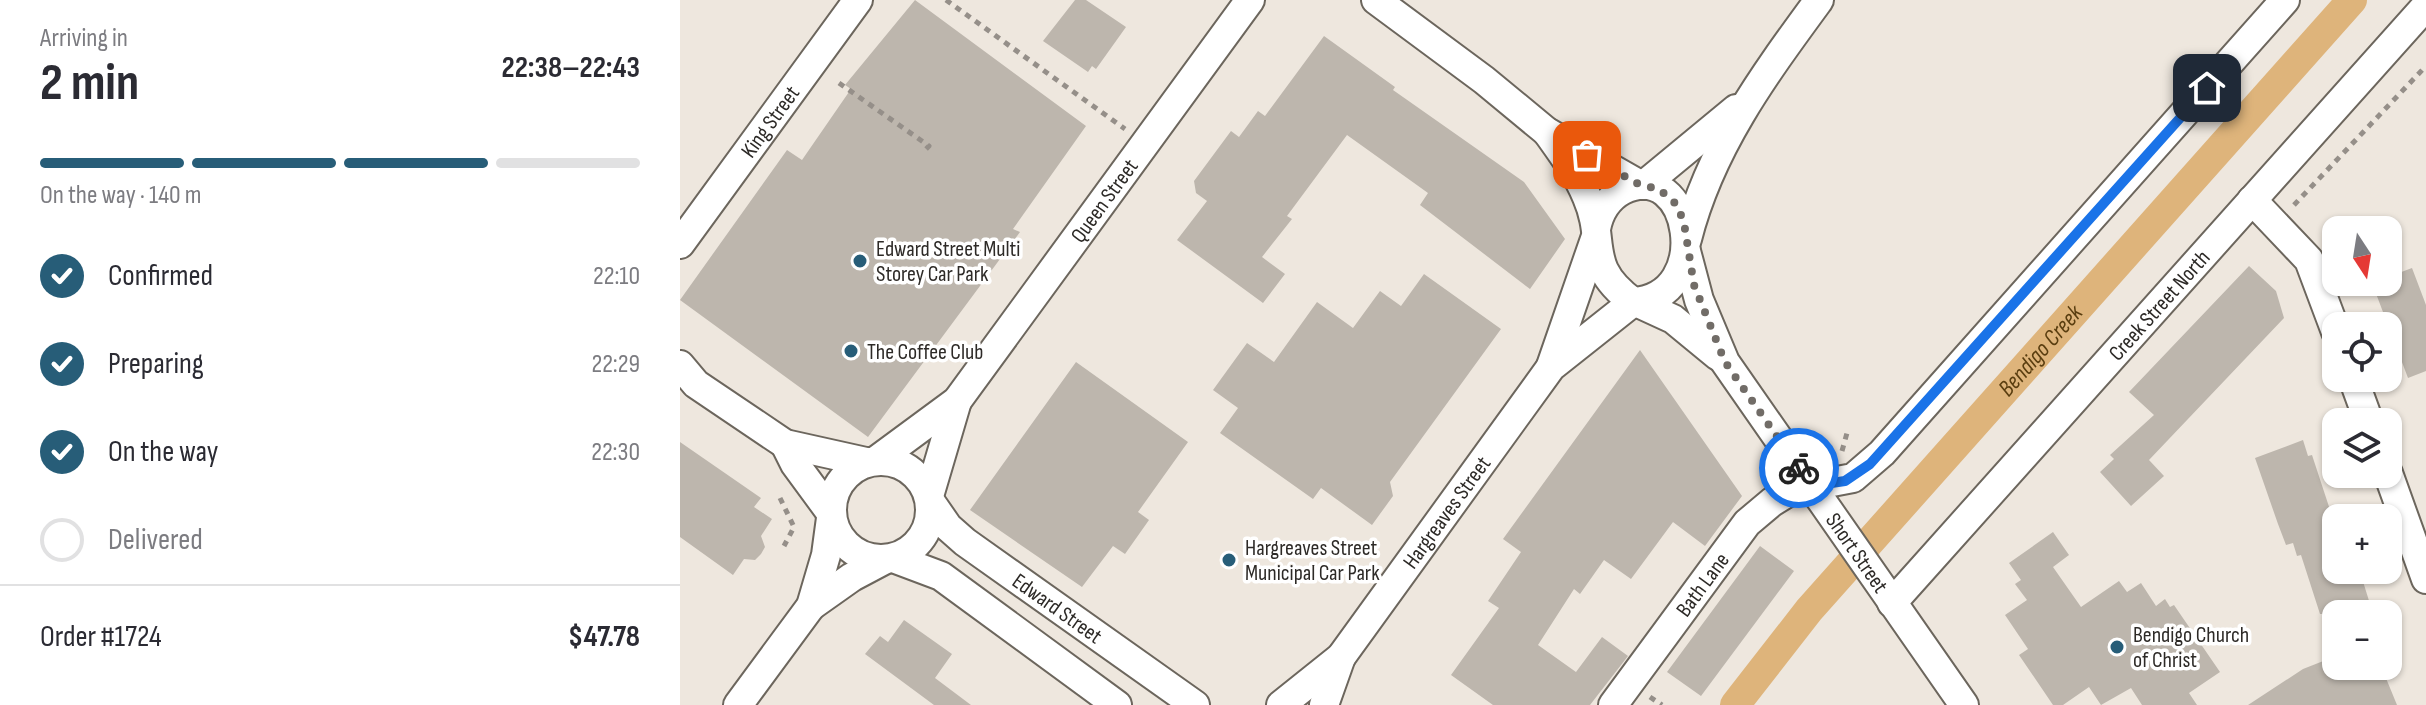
<!DOCTYPE html>
<meta charset="utf-8">
<style>
body{margin:0;font-family:"Sofia Sans Condensed",sans-serif;background:#f7f7f7;color:#2b2b33;height:100vh;display:flex;flex-direction:column;font-size:30px;white-space:nowrap}
*{box-sizing:border-box;margin:0}
p{font-size:26px;color:#7c7c81}
.icon{flex:none;width:44px;height:44px;fill:none;stroke:currentColor;stroke-width:2;stroke-linecap:round;stroke-linejoin:round}
.map{position:relative;flex:1;overflow:hidden}
.sheet{display:flex;flex-direction:column;background:#fff;width:680px}
.sheet>*{flex:none}
.needle{width:52px;rotate:168deg}
.controls{position:absolute;left:1642px;top:216px;display:grid;gap:16px}
.controls a{display:grid;place-items:center;width:80px;height:80px;border-radius:16px;background:#fff;box-shadow:0 2px 6px #0004;font-size:40px}
.pin{position:absolute;display:grid;place-items:center;width:68px;height:68px;color:#fff;margin:-34px;border-radius:16px;box-shadow:0 4px 12px #0006}
.courier{position:absolute;display:grid;place-items:center;width:80px;height:80px;margin:-40px;border:6px solid #1a73e8;border-radius:50%;background:#fff;color:#222;box-shadow:0 2px 10px #0007}
.headline em{font-style:normal;font-weight:700}
.headline div{display:flex;flex-direction:column-reverse}
.headline{display:flex;align-items:center;justify-content:space-between;height:136px;padding:0 40px}
h1{font-size:52px;font-weight:700;line-height:60px}
.bar{display:grid;grid-template-columns:repeat(4,1fr);gap:12px 8px;align-content:center;height:96px;padding:0 40px}
.bar i{height:10px;border-radius:6px;background:#e1e1e2}
.bar .active{background:#275d78}
.bar p{grid-column:span 4}
.line{display:flex;align-items:center;gap:20px;padding:0 40px;border-top:2px solid #e1e1e2}
.line div{flex:1}
ol{padding:0 40px;list-style:none}
li{display:flex;align-items:center;gap:24px;height:88px}
li p{margin-inline-start:auto}
li .icon{padding:8px;border-radius:50%;background:#275d78;color:#fff;stroke-width:4}
li:last-child{color:#7c7c81}
li i{width:44px;height:44px;border:4px solid #e1e1e2;border-radius:50%}
main{display:flex;flex:1;min-height:0}
.map>svg:first-child{display:block}
</style>
<main>
<section class="sheet">
<div class="headline"><div><h1>2 min</h1><p>Arriving in</p></div><em>22:38–22:43</em></div>
<div class="bar"><i class="active"></i><i class="active"></i><i class="active"></i><i></i><p>On the way · 140 m</p></div>
<ol>
<li><svg class="icon" aria-label="check" viewBox="0 0 24 24"><path d="M5 12l5 5 9-10"/></svg>Confirmed<p>22:10</p></li>
<li><svg class="icon" aria-label="check" viewBox="0 0 24 24"><path d="M5 12l5 5 9-10"/></svg>Preparing<p>22:29</p></li>
<li><svg class="icon" aria-label="check" viewBox="0 0 24 24"><path d="M5 12l5 5 9-10"/></svg>On the way<p>22:30</p></li>
<li><i></i>Delivered</li>
</ol>
<div class="line" style="height:104px"><div>Order #1724</div><b>$47.78</b></div>
</section>
<div class="map">
<svg width="1746" height="705" viewBox="0 0 1746 705">
<rect width="100%" height="100%" fill="#eee7de"/>
<g fill="none" stroke-linecap="round" stroke-linejoin="round">
<!-- canal -->
<path stroke="#deb47b" stroke-width="30" id="s1" d="M1055 705 1129 610 1672 0"/>
</g>
<!-- building -->
<path fill="#bdb6ad" d="M235 0 406 126 333 229 340 232 188 437 0 300 107 150 122 160 171 89 165 85Z
M395 0H406L446 27 416 69 412 66 408 72 363 41Z
M644 36 715 87 713 90 844 182 885 239 850 289 740 205 748 193 667 135 607 216 612 219 582 257 605 274 583 303 497 240 527 201 516 193 514 181 551 131 559 137 578 111 585 116Z
M1569 266 1596 291 1604 318 1469 460 1484 476 1451 506 1420 472 1434 459 1430 455 1474 415 1449 392Z
M1732 268 1746 305V371L1728 378 1692 283 1708 282V277Z
M744 274 821 329 710 482 713 496 692 525 641 488 633 499 540 433 558 408 533 390 567 343 594 362 637 302 673 328 700 291 721 306Z
M960 350 1062 496 1025 546 993 522 951 579 924 560 900 594 894 589 858 645 896 672 922 637 948 656 910 705H813L771 675 819 608 808 601 841 552 823 539Z
M396 362 508 442 458 512 469 520 445 554 433 546 402 587 290 510Z
M1623 440 1628 456 1632 455 1656 528V570H1672L1675 577 1681 575 1690 604 1685 605 1688 614H1640L1621 555 1617 556 1613 543 1606 545 1598 524 1575 458Z
M0 442 81 498 74 507 92 519 81 536 85 547 81 554 75 560 64 559 53 575 0 537Z
M1373 532 1389 555 1373 567 1401 607 1439 581 1447 592 1461 583 1476 606 1485 599 1490 607 1494 605 1540 672 1509 693 1517 705H1462L1451 688 1421 705 1409 687 1383 705H1373L1339 655 1348 649 1325 615 1347 600 1335 584 1341 580 1329 563Z
M1080 546 1114 571 1021 696 987 672Z
M224 620 272 654 255 678 291 705H254L185 654 200 636 208 642Z
M1656 656V666H1701L1717 705H1568L1623 669Z"/>
<g fill="none" stroke-linecap="round" stroke-linejoin="round">
<defs>
<g id="minor">
<path d="M696 0 804 80 867 132 960 185"/>
<path d="M867 132C882 153 897 173 907 197 927 243 903 265 953 302 1036 297 1011 156 943 190 928 198 919 213 916 229"/>
<path d="M964 185 1056 109"/>
<path d="M1572 200 1629 260 1656 332"/>
<path d="M1007 239C1030 148 1084 75 1139 0"/>
<path id="s2" d="M0 244 178 0"/>
<path id="s3" d="M1006 251 1019 300 1045 362 1284 705"/>
<path d="M956 302 993 319 1038 356"/>
<path d="M0 365 16 384 105 444 186 462"/>
<path d="M871 366 915 239"/>
<path d="M1673 378 1689 422"/>
<path d="M105 444 115 464 151 513"/>
<path id="s4" d="M197 460 277 401 570 0"/>
<circle cx="201" cy="510" r="49"/>
<path d="M1708 473 1746 579"/>
<path d="M1131 486 1173 478 1202 453 1605 0"/>
<path d="M249 496 277 401"/>
<path id="s5" d="M250 501 268 527 285 542 515 705"/>
<path d="M213 558 261 576 437 705"/>
<path id="s6" d="M1212 603 1746 6"/>
<path d="M131 606 172 577 206 559"/>
<path d="M58 705 131 606 146 555 151 518"/>
<path id="s7" d="M601 705 661 657 871 367 953 302"/>
<path d="M644 705 661 657"/>
<path id="s8" d="M933 705 1067 523 1092 502 1128 480"/>
</g>
</defs>
<!-- minor casing -->
<use href="#minor" stroke="#6c665d" stroke-width="32"/>
<!-- path -->
<path stroke="#958f89" stroke-width="5" stroke-dasharray="6 6" stroke-linecap="butt" d="M266 0 445 129
M159 83 249 146 245 150
M1614 205 1746 66
M1162 451 1167 433
M100 498 114 527 104 546
M970 697 982 705"/>
<!-- minor -->
<use href="#minor" stroke="#fff" stroke-width="28"/>
</g>
<g fill="none" stroke-linecap="round" stroke-linejoin="round">
<!-- done -->
<path stroke="#716c67" stroke-width="8" stroke-dasharray="0 14.4" d="M907 155 960 185 979 189 997 205 1004 223 1014 285 1045 362 1119 468"/>
<!-- route -->
<path stroke="#1a73e8" stroke-width="10" d="M1119 468 1131 486 1165 481 1190 464 1527 88"/>
</g>
<!-- markers -->
<g fill="#275d78" stroke="#fff" stroke-width="3">
<circle cx="180" cy="261" r="8"/>
<circle cx="171" cy="351" r="8"/>
<circle cx="549" cy="560" r="8"/>
<circle cx="1437" cy="647" r="8"/>
</g>
<g text-anchor="middle" stroke-width="7" stroke-linejoin="round" paint-order="stroke">
<!-- street labels -->
<g font-size="22" fill="#2d2a27" stroke="#fff">
<text dy="8" stroke="none"><textPath href="#s2" startOffset="152">King Street</textPath></text>
<text dy="8" stroke="none"><textPath href="#s4" startOffset="348">Queen Street</textPath></text>
<text dy="8" stroke="none"><textPath href="#s6" startOffset="400">Creek Street North</textPath></text>
<text dy="8" stroke="none"><textPath href="#s7" startOffset="256">Hargreaves Street</textPath></text>
<text dy="8" stroke="none"><textPath href="#s3" startOffset="350">Short Street</textPath></text>
<text dy="8" stroke="none"><textPath href="#s8" startOffset="150">Bath Lane</textPath></text>
<text dy="8" stroke="none"><textPath href="#s5" startOffset="168">Edward Street</textPath></text>
</g>
<!-- poi labels -->
<g font-size="22" fill="#2d2a27" stroke="#fff" text-anchor="start">
<text x="196" y="256">Edward Street Multi<tspan x="196" dy="25">Storey Car Park</tspan></text>
<text x="187" y="359">The Coffee Club</text>
<text x="565" y="555">Hargreaves Street<tspan x="565" dy="25">Municipal Car Park</tspan></text>
<text x="1453" y="642">Bendigo Church<tspan x="1453" dy="25">of Christ</tspan></text>
</g>
<!-- water labels -->
<g font-size="24" font-style="italic" fill="#5a3e10" stroke="#fff">
<text dy="8" stroke="none"><textPath href="#s1" startOffset="468">Bendigo Creek</textPath></text>
</g>
</g>
</svg>
<div class="controls">
<a><svg class="needle" viewBox="-14 -14 28 28"><path d="M0-13l5 13h-10z" fill="#e53935"/><path d="M0 13l5-13h-10z" fill="#7c7c81"/></svg></a>
<a><svg class="icon" aria-label="locate" viewBox="0 0 24 24"><circle cx="12" cy="12" r="6"/><path d="M12 2v4M12 18v4M2 12h4M18 12h4"/></svg></a>
<a><svg class="icon" aria-label="layers" viewBox="0 0 24 24"><path d="M12 4l9 5-9 5-9-5zM3 14l9 5 9-5"/></svg></a>
<a>+</a>
<a>−</a>
</div>
<div class="pin" style="left:907px;top:155px;background:#ea580c"><svg class="icon" aria-label="bag" viewBox="0 0 24 24"><path d="M5 8h14l-1 12H6zM9 8a3 3 0 0 1 6 0"/></svg></div>
<div class="pin" style="left:1527px;top:88px;background:#1f2937"><svg class="icon" aria-label="home" viewBox="0 0 24 24"><path d="M3 11l9-7 9 7M6 9v11h12V9"/></svg></div>
<div class="courier" style="left:1119px;top:468px"><svg class="icon" aria-label="bike" viewBox="0 0 24 24"><circle cx="6" cy="16" r="4"/><circle cx="18" cy="16" r="4"/><path d="M6 16l4-8h5l3 8M10 8l3 8H6M13 5h3"/></svg></div>
</div>
</main>
